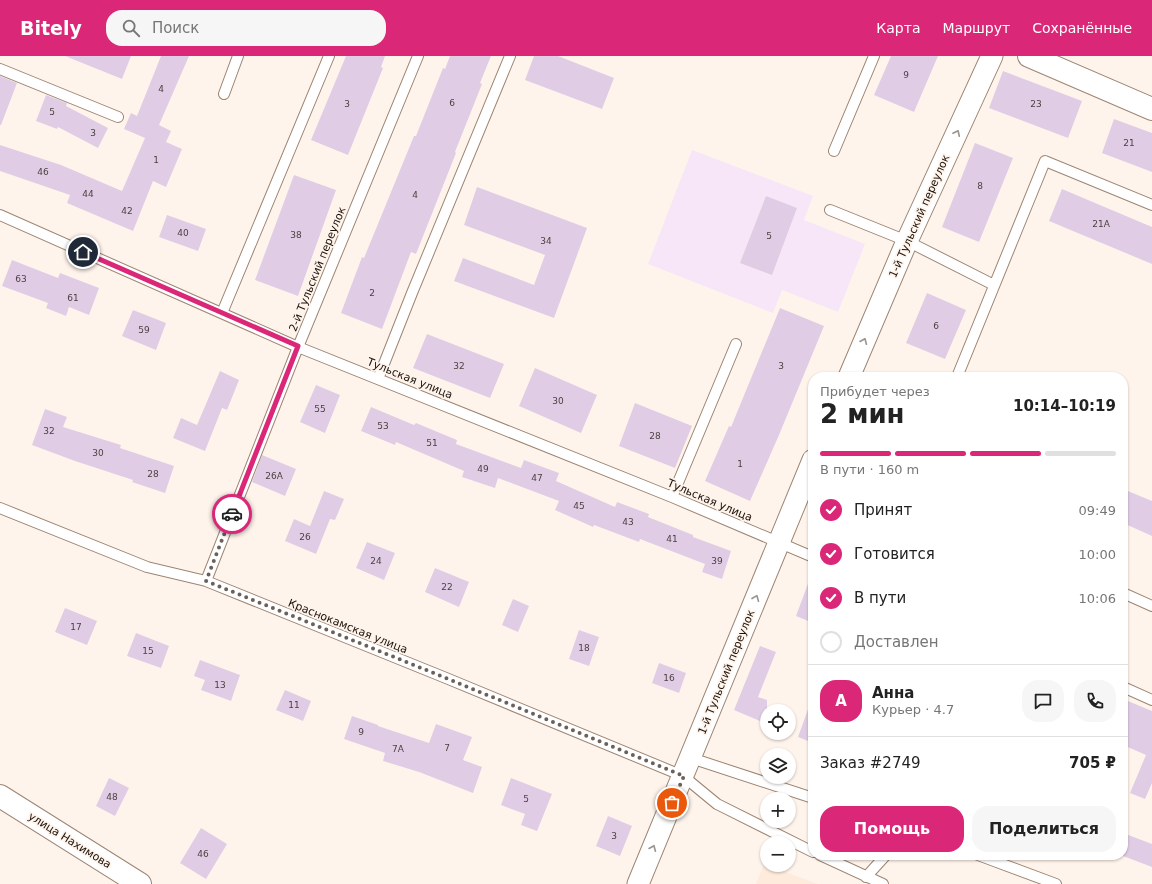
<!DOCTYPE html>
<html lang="ru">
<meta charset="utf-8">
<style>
body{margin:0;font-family:"DejaVu Sans",sans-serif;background:#f6f6f6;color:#222;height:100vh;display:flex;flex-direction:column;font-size:15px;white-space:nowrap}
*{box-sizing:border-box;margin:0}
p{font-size:13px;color:#767676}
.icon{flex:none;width:22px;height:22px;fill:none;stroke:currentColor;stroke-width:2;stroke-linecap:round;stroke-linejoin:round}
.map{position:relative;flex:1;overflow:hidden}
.sheet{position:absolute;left:808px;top:316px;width:320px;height:488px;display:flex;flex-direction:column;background:#fff;border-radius:16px;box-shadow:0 1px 3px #0004}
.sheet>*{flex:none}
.controls{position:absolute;left:760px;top:648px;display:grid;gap:8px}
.controls a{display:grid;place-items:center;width:36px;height:36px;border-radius:50%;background:#fff;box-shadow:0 1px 3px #0004;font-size:20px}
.pin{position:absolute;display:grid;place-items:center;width:34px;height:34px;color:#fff;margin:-17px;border:2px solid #fff;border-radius:50%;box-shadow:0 1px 4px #0007}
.courier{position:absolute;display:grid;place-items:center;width:40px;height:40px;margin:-20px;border:3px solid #db2777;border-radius:50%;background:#fff;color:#222;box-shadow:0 1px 5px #0007}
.head em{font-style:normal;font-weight:600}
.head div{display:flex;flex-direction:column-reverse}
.head{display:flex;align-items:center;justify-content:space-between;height:68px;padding:0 12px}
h1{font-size:26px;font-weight:600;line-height:30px}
.bar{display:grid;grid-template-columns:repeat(4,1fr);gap:6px 4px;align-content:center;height:48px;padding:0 12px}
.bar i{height:5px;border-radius:3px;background:#e0e0e0}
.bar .selected{background:#db2777}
.bar p{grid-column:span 4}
.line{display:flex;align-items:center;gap:10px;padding:0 12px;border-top:1px solid #e0e0e0}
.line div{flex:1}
.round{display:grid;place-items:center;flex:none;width:42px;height:42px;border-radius:16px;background:#f6f6f6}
ol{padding:0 12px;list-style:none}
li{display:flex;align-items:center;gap:12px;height:44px}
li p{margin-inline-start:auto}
li .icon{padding:4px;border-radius:50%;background:#db2777;color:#fff;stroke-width:4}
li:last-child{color:#767676}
li i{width:22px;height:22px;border:2px solid #e0e0e0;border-radius:50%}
.button{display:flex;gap:8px;margin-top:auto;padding:8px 12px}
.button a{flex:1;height:46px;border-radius:16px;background:#db2777;color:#fff;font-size:16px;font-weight:600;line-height:46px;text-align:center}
.button a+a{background:#f6f6f6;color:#222}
header{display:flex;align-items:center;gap:24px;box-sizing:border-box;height:56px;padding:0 20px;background:#db2777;color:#fff}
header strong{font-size:19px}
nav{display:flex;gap:22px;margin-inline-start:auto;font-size:14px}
.search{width:280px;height:36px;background:#f6f6f6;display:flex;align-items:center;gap:10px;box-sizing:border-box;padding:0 14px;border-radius:16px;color:#767676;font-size:15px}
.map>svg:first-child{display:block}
</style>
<header>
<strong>Bitely</strong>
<div class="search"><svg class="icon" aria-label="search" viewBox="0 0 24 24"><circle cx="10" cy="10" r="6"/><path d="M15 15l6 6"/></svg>Поиск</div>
<nav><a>Карта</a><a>Маршрут</a><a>Сохранённые</a></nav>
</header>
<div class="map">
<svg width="1152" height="828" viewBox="0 0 1152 828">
<rect width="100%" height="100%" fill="#fff4ec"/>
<!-- built -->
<path fill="#ffebdc" d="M764 808 767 809 818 828H756Z"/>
<!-- education -->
<path fill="#f7e6f8" d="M692 94 813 140 804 164 865 188 838 256 782 234 773 257 648 208Z"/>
<!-- building -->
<path fill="#e0cde5" d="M65 0H131L122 23Z
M161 0H189L159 69 171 75 166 86 182 93 166 131 153 125 133 175 67 147 70 139 0 115V89L61 109 122 135 145 82 124 73 131 57 137 60Z
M346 0H385L381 11 383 12 348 99 311 84Z
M450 0H491L480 27 482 28 455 96 456 97 416 198 411 196 382 273 341 257 362 201 364 202 414 80H416L443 12 445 13Z
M534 0H558L614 22 602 53 525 24Z
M891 0H938L914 56 874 39Z
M1003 15 1082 45 1068 82 989 52Z
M0 20 17 27 1 69H0Z
M46 39 67 47 66 50 108 72 98 92 58 71 57 73 36 65Z
M1114 63 1152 77V116L1102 97Z
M975 87 1013 102 979 186 942 171Z
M294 119 336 134 298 240 255 224Z
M477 131 587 172 554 262 454 225 463 202 534 229 545 199 464 169Z
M1062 133 1152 171V208L1049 165Z
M766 140 797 152 772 219 740 207Z
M167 159 206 173 198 195 159 181Z
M12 204 58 222 60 217 99 232 89 259 69 251 66 260 46 252 48 247 2 230Z
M927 237 966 254 945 303 906 287Z
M780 252 824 270 779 379 750 445 705 425 729 370 731 371Z
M133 254 166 267 156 294 122 280Z
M427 278 504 308 490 342 413 312Z
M535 312 597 339 581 377 519 350Z
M220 315 239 324 227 354 222 352 205 395 173 382 181 362 197 369Z
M316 329 340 339 325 377 300 366Z
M635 347 692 370 675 412 619 390Z
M371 351 414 369 416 367 457 384 456 388 521 412 524 404 559 417 556 425 615 451 617 446 649 458 648 461 693 479V481L731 495 722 523 702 516 705 508 640 483 639 486 594 469 593 471 555 454 559 445 498 422 495 432 462 421 464 415 396 386 395 389 361 375Z
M45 353 67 361 63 371 121 389 120 392 174 410 165 437 132 426 133 424 75 405 32 389Z
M262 399 296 413 285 440 252 426Z
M1123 433 1152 445V480L1123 467Z
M324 435 344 443 335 464 330 463 316 498 285 485 294 463 310 470Z
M367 486 395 497 384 524 356 512Z
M435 512 469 526 459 551 425 536Z
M812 517 813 518V567L796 560Z
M513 543 529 550 518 576 502 569Z
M65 552 97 565 87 589 55 576Z
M579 574 599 581 589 610 569 603Z
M136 577 169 590 161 612 127 600Z
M760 590 776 596 758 641 767 644V668L734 654Z
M200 604 240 619 231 645 201 634 205 624 194 620Z
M659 607 686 617 679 637 652 627Z
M285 634 311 645 303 665 276 654Z
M1123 643 1152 655V727L1145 743 1130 737 1146 699 1123 689Z
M811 645H813V687L798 681Z
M352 660 378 669V670L429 687 436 668 472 681 463 704 482 711 473 737 419 716 383 705 385 697 344 683Z
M109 722 129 732 115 760 96 750Z
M511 722 552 738 537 775 521 769 525 758 501 749Z
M608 760 632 770 620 800 596 790Z
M201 772 227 788 206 823 180 807Z
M1123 777 1152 788V811L1123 800Z"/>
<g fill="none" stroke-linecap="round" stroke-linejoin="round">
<defs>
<path id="service" d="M0 13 118 61
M224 38 238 0
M834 95 874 0
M830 154 907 185 994 229
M0 159 298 291 672 441 813 501
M222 257 329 0
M957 321 1045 105 1152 149
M378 323 412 237 510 0
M672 441 736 288
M0 452 147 511 206 525 446 622 683 720 717 748 813 796
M206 525 298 291 418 0
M1123 537 1152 550
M1123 631 1152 644
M691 702 813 742
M820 799 883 828
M978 799 1056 828
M866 821 886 799"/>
<path id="minor" d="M849 321 907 185 992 0
M638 828 813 404"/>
<path id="tertiary" d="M1029 0 1152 53"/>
<path id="primary" d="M0 740 140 828"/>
</defs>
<!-- service casing -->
<use href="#service" stroke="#9d8573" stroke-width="12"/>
<!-- minor casing -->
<use href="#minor" stroke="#9d8573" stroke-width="23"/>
<!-- tertiary casing -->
<use href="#tertiary" stroke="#9d8573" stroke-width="24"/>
<!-- primary casing -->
<use href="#primary" stroke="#9d8573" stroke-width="24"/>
<!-- service -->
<use href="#service" stroke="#fff" stroke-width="10"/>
<!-- minor -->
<use href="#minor" stroke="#fff" stroke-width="21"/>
<!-- tertiary -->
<use href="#tertiary" stroke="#fff" stroke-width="22"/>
<!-- primary -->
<use href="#primary" stroke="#fff" stroke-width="22"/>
</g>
<!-- one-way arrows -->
<defs><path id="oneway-chevron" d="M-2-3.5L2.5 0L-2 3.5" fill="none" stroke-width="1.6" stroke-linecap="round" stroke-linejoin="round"/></defs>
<g stroke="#989491">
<use href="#oneway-chevron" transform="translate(957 77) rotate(-65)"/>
<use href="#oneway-chevron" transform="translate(864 285) rotate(-67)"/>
<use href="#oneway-chevron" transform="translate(756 542) rotate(-68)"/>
<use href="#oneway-chevron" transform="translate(653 792) rotate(-67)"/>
</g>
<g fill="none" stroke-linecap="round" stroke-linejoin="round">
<!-- done -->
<path stroke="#6b615a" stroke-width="4" stroke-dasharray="0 7.2" d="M232 458 206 525 446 622 684 720 672 747"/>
<!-- route -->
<path stroke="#db2777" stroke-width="5" d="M83 196 298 290 232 458"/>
</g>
<g text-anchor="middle" stroke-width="3.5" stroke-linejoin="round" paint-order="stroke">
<!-- number labels -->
<g font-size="9" fill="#4c4142">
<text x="906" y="22">9</text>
<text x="161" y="36">4</text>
<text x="452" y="50">6</text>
<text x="347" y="51">3</text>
<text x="1036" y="51">23</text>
<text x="52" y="59">5</text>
<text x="93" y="80">3</text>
<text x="1129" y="90">21</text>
<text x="156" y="107">1</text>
<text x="43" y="119">46</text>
<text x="980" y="133">8</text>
<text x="88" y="141">44</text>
<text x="415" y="142">4</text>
<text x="127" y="158">42</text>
<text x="1101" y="171">21А</text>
<text x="183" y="180">40</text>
<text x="296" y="182">38</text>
<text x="769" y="183">5</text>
<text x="546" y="188">34</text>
<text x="21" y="226">63</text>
<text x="372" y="240">2</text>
<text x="73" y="245">61</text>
<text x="936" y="273">6</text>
<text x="144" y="277">59</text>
<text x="459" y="313">32</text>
<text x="781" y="313">3</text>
<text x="558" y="348">30</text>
<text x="320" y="356">55</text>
<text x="383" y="373">53</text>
<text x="49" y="378">32</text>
<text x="655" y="383">28</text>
<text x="432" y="390">51</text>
<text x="98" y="400">30</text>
<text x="740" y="411">1</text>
<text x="483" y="416">49</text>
<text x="153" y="421">28</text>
<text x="274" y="423">26А</text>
<text x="537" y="425">47</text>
<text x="579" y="453">45</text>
<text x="628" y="469">43</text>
<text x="305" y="484">26</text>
<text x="672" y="486">41</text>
<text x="376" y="508">24</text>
<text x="717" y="508">39</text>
<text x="447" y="534">22</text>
<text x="76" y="574">17</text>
<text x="584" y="595">18</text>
<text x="148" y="598">15</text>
<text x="669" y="625">16</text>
<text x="220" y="632">13</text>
<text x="294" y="652">11</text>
<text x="361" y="679">9</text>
<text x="447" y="695">7</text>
<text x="398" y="696">7А</text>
<text x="112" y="744">48</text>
<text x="526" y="746">5</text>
<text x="614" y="783">3</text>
<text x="203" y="801">46</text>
</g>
<!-- street labels -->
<g font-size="11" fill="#1b120b" stroke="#fff4ec">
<text transform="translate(919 160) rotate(-66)" y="4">1-й Тульский переулок</text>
<text transform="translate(317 213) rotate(-68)" y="4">2-й Тульский переулок</text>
<text transform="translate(410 322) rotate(22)" y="4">Тульская улица</text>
<text transform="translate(710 444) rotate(23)" y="4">Тульская улица</text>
<text transform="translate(348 570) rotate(22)" y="4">Краснокамская улица</text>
<text transform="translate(726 616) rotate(-68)" y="4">1-й Тульский переулок</text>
<text transform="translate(70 784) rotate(32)" y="4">улица Нахимова</text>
</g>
</g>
</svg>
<div class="controls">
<a><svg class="icon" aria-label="locate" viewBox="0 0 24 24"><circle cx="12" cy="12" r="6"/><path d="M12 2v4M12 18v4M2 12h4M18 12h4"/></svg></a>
<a><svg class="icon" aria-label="layers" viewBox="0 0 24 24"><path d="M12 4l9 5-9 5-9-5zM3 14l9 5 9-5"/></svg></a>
<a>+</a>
<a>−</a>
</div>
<div class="pin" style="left:672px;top:747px;background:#ea580c"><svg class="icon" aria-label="bag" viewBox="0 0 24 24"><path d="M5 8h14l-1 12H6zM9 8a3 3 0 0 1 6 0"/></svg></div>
<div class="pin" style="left:83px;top:196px;background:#1f2937"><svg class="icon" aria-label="home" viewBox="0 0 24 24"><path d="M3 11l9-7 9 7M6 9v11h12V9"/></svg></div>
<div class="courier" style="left:232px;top:458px"><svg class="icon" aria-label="car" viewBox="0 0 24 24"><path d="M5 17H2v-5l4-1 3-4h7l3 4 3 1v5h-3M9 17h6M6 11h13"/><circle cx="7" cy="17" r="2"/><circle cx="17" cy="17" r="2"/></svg></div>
<section class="sheet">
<div class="head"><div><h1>2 мин</h1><p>Прибудет через</p></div><em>10:14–10:19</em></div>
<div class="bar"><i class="selected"></i><i class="selected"></i><i class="selected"></i><i></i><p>В пути · 160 m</p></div>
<ol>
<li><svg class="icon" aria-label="check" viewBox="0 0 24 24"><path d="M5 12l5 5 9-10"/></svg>Принят<p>09:49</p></li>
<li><svg class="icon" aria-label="check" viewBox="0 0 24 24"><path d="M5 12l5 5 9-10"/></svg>Готовится<p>10:00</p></li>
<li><svg class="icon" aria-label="check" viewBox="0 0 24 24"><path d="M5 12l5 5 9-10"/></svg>В пути<p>10:06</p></li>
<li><i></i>Доставлен</li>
</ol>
<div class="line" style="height:72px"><b class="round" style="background:#db2777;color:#fff">А</b><div><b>Анна</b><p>Курьер · 4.7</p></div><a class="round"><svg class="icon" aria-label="chat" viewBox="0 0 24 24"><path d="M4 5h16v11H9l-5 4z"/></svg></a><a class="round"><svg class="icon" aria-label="phone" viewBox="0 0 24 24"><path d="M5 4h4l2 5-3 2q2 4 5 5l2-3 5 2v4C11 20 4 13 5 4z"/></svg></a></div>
<div class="line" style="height:52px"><div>Заказ #2749</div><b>705 ₽</b></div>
<div class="button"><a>Помощь</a><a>Поделиться</a></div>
</section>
</div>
